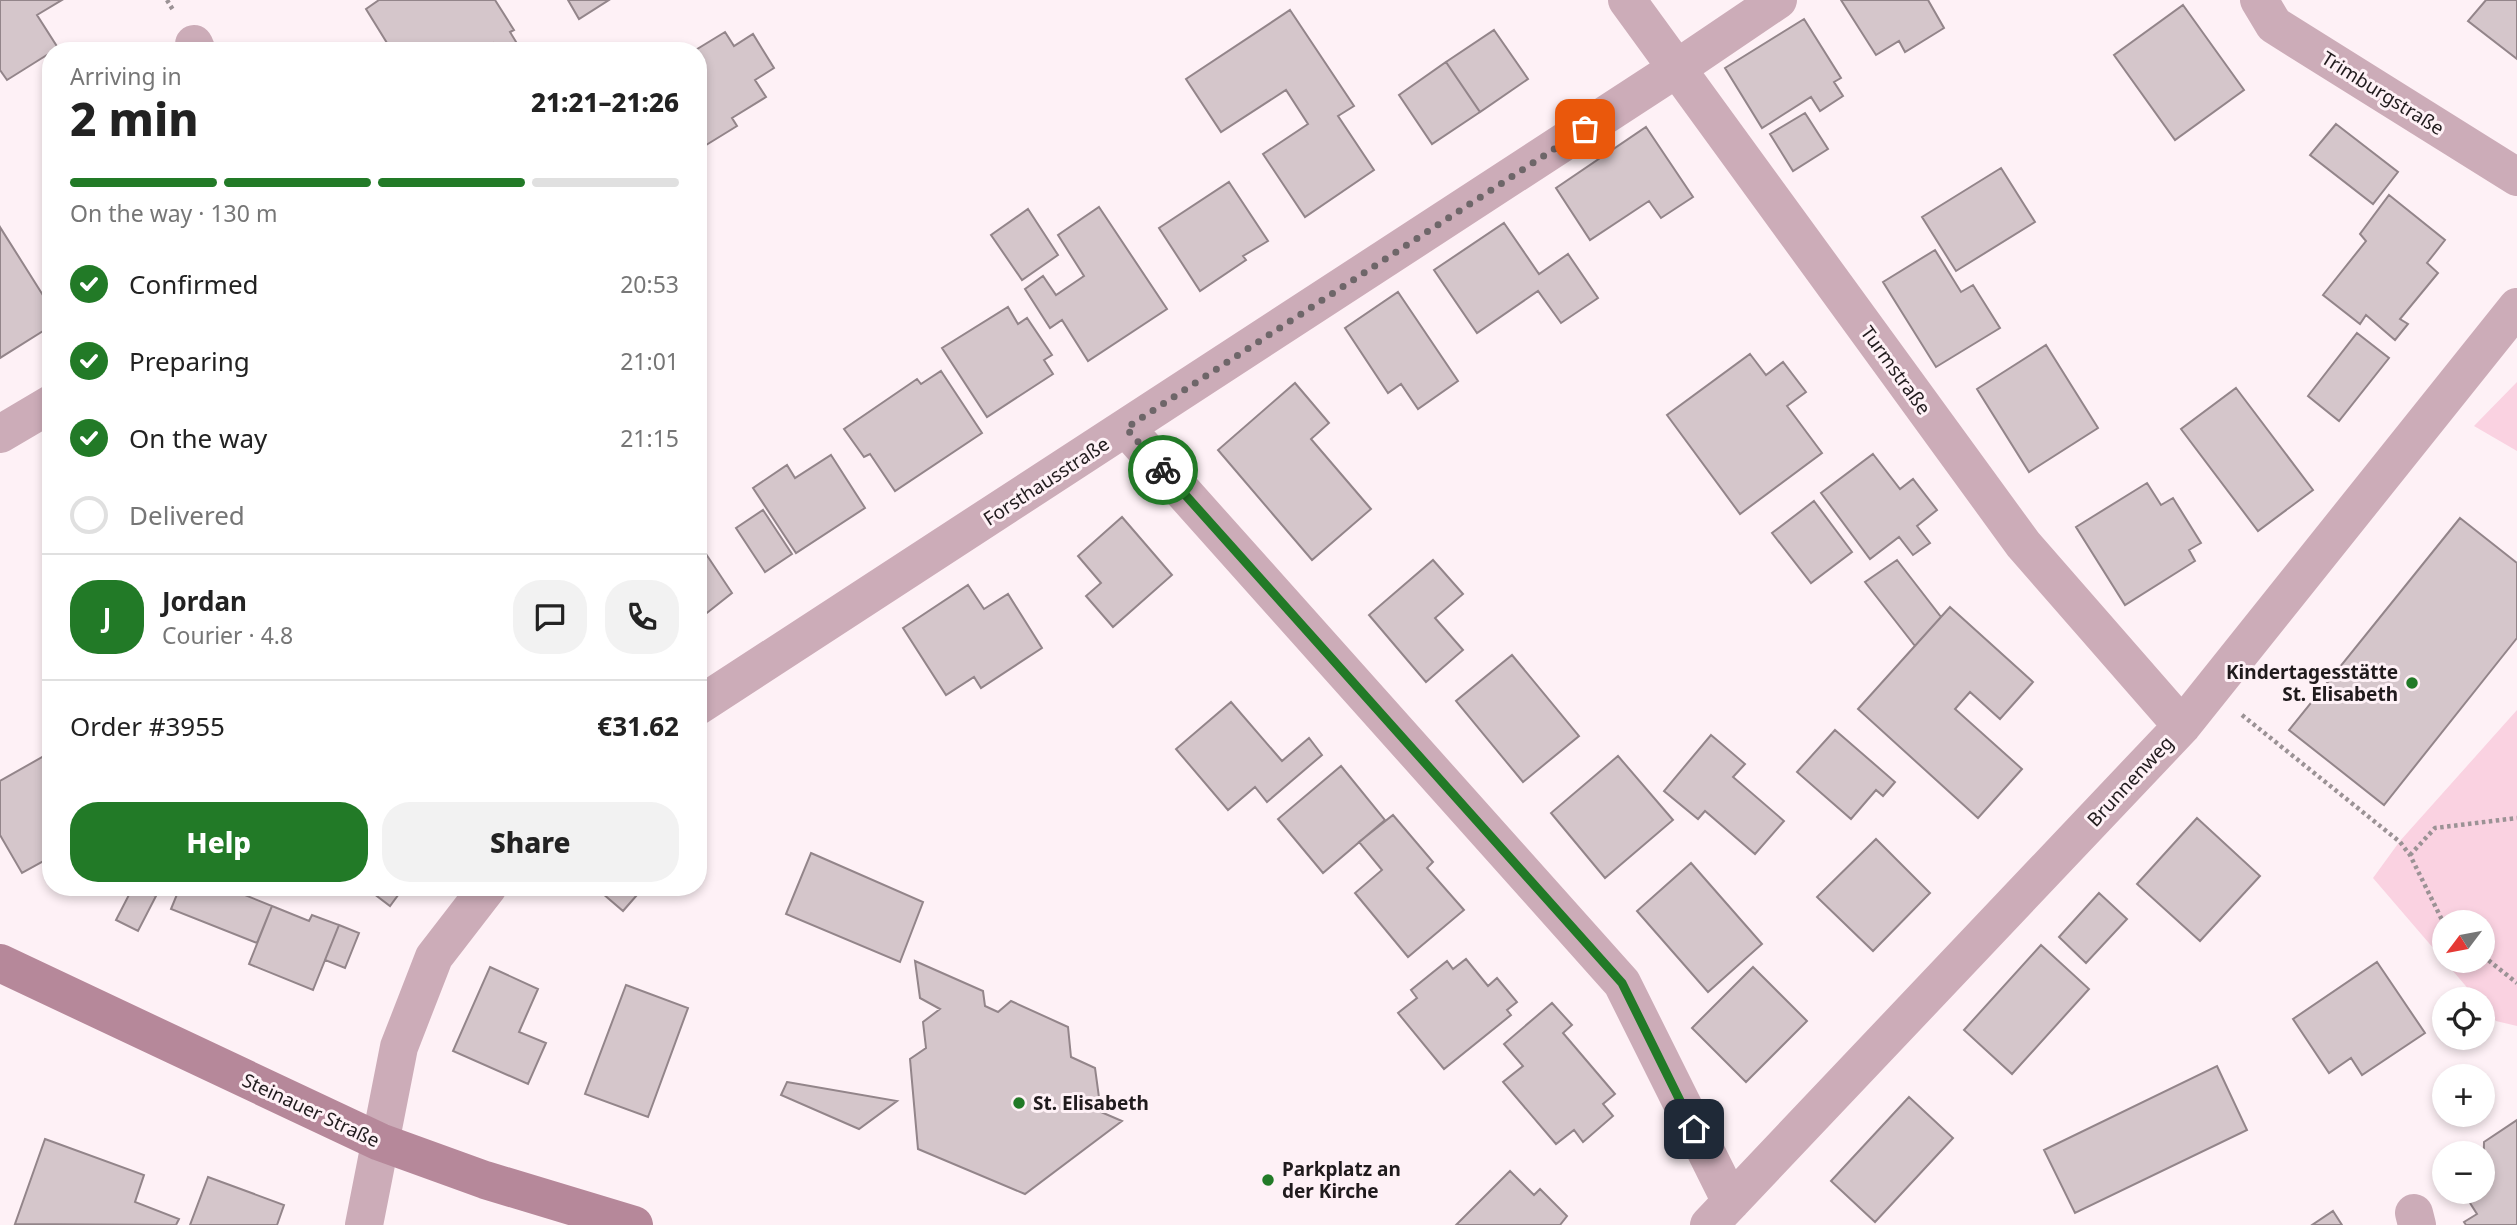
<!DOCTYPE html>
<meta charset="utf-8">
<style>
body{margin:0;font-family:"Noto Sans",sans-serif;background:#f2f2f2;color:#222;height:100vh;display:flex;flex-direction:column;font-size:26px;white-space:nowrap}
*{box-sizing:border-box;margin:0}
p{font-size:23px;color:#767676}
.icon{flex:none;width:38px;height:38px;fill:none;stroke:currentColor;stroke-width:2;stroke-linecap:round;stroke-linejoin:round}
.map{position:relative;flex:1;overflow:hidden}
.side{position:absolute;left:42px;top:42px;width:665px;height:854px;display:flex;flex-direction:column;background:#fff;border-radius:28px;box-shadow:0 4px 10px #0003}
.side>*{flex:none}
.needle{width:46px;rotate:238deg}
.buttons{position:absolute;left:2432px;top:910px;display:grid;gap:14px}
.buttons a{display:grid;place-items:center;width:63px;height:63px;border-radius:50%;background:#fff;box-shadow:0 4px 10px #0003;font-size:35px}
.pin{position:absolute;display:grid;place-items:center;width:60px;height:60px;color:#fff;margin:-30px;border-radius:14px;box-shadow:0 4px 10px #0006}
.courier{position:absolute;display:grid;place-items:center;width:70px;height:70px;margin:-35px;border:5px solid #227a27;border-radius:50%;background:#fff;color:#222;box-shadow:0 2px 9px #0007}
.overview em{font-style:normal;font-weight:800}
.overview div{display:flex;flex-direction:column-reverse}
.overview{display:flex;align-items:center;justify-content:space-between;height:119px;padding:0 28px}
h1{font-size:46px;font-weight:800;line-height:52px}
.bar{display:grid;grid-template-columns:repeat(4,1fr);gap:10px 7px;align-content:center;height:84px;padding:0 28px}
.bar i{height:9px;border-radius:5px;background:#e0e0e0}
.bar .on{background:#227a27}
.bar p{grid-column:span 4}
.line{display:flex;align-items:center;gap:18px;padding:0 28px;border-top:2px solid #e0e0e0}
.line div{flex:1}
.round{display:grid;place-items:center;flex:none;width:74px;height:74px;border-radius:28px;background:#f2f2f2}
ol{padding:0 28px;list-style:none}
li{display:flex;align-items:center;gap:21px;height:77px}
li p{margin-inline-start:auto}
li .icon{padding:7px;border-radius:50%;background:#227a27;color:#fff;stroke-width:4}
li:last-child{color:#767676}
li i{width:38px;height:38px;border:4px solid #e0e0e0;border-radius:50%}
.cta{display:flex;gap:14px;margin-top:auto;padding:14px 28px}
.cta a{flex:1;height:80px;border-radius:28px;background:#227a27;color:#fff;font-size:28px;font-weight:800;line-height:80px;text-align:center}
.cta a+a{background:#f2f2f2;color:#222}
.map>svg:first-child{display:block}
</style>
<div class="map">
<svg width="2517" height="1225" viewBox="0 0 2517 1225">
<rect width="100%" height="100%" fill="#fef1f6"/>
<!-- green -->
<path fill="#fad2e1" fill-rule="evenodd" d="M2517 382V451L2474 426Z
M2517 710V1026L2496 1021 2483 1006V999H2477L2373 878 2400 841ZM2445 922H2483V961H2445Z"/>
<!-- building -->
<path fill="#d5c6cb" stroke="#93858a" stroke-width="2" d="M0 0H62L37 15 58 48 7 80 0 70Z
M379 0H495L514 30 510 32 521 50 498 51 493 43 480 51H392L366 9Z
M568 0H609L579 19Z
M1841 0H1928L1944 28 1905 52 1899 41 1876 55Z
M2486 0H2517V59L2468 21Z
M2183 5 2244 90 2175 140 2114 55Z
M1290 10 1354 106 1338 116 1374 170 1305 217 1263 154 1308 124 1286 90 1221 132 1186 79Z
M1804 19 1841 78 1834 82 1843 96 1820 111 1811 97 1762 128 1725 68Z
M1494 30 1528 79 1480 112 1446 62Z
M725 32 734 46 753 34 774 68 755 80 766 97 732 118 737 126 698 150V51H694Z
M1446 62 1480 112 1432 144 1399 95Z
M1805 113 1828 149 1793 171 1770 134Z
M2336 124 2398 172 2373 204 2310 155Z
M1646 127 1693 197 1661 218 1649 201 1590 240 1556 188Z
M2001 168 2035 222 1956 271 1922 217Z
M1229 182 1268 241 1243 256 1246 260 1200 291 1159 228Z
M2389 195 2445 240 2427 263 2438 273 2400 319 2408 324 2395 340 2366 315 2360 324 2323 295 2366 241 2360 234Z
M1099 207 1167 309 1088 361 1062 320 1050 328 1025 289 1043 276 1056 295 1084 276 1058 235Z
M1028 209 1058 255 1022 280 991 235Z
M1504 223 1539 274 1568 254 1598 298 1561 323 1538 291 1477 333 1434 270Z
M0 227 51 308V326L0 358Z
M1935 250 1961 292 1973 285 2000 328 1936 367 1883 282Z
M1398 292 1458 381 1418 409 1401 384 1388 393 1345 328Z
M1008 307 1018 324 1027 318 1052 355 1044 360 1053 374 987 417 942 348Z
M2357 333 2389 358 2339 421 2308 396Z
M2046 345 2098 428 2029 472 1977 389Z
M1750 354 1766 375 1783 362 1806 392 1787 406 1822 453 1740 514 1667 415Z
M941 371 982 433 895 491 870 454 864 457 844 429 917 379 921 384Z
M1295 383 1329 423 1311 439 1371 509 1312 560 1218 450Z
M2236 388 2313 490 2258 531 2181 429Z
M1873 454 1900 489 1913 479 1937 510 1917 526 1930 543 1913 555 1899 537 1870 559 1821 493Z
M831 455 865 508 796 553 753 488 787 465 795 478Z
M2147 483 2161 505 2173 498 2201 543 2189 550 2195 561 2125 605 2076 527Z
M1814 501 1852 552 1811 583 1772 533Z
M763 510 792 554 765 572 736 528Z
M1122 517 1172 575 1113 627 1086 596 1101 583 1078 556Z
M2460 518 2517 563V638L2384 805 2289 730Z
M698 542 732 593 698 620Z
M1433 560 1463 594 1435 618 1463 650 1426 682 1369 615Z
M1897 560 1941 617 1915 646 1865 582Z
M968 585 984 609 1008 594 1042 648 981 688 974 677 946 695 903 628Z
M1950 607 2033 682 2000 719 1970 692 1955 709 2022 769 1978 818 1858 709Z
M1512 655 1579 736 1523 782 1456 701Z
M1231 702 1282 761 1309 738 1322 755 1267 802 1255 787 1228 810 1176 749Z
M1835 730 1895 782 1883 796 1876 790 1851 819 1797 772Z
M1711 735 1745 764 1733 777 1784 821 1755 854 1705 811 1698 819 1664 791Z
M51 752V857L22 873 0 835V781Z
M1618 756 1673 820 1605 878 1551 813Z
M1341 766 1385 820 1323 873 1278 819Z
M1393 815 1433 862 1427 868 1464 910 1408 957 1355 893 1382 870 1359 842Z
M2197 818 2260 876 2200 941 2137 884Z
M1876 839 1930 893 1873 951 1817 897Z
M811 853 923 902 900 962 786 914Z
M1691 863 1762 944 1708 992 1637 911Z
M133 887 156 896 138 931 116 920Z
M180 887H225L272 906 257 943 171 909Z
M365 887H404L390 906Z
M595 887H644L623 911Z
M2099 893 2127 919 2086 963 2059 937Z
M272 906 309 921 312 915 339 925 313 990 249 964Z
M339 925 359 933 345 968 325 960Z
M2041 945 2089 989 2012 1074 1964 1030Z
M1466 959 1488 986 1497 978 1517 1002 1507 1010 1511 1015 1444 1069 1398 1013 1417 998 1411 990 1447 961 1453 969Z
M915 961 983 991 985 1006 998 1012 1011 1001 1068 1027 1071 1057 1095 1068 1101 1112 1122 1121 1025 1194 918 1149 910 1059 926 1048 923 1022 940 1009 920 998Z
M2377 962 2425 1033 2362 1075 2351 1058 2329 1073 2293 1019Z
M490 967 538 989 519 1032 546 1043 528 1084 453 1051Z
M1753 967 1807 1021 1746 1082 1692 1028Z
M626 985 688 1008 648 1117 585 1094Z
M1552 1003 1572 1025 1563 1033 1615 1094 1603 1104 1613 1116 1583 1142 1574 1130 1556 1144 1503 1082 1523 1066 1504 1044Z
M2217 1066 2247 1130 2075 1213 2044 1150Z
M787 1082 897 1101 859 1129 781 1095Z
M1909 1097 1953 1138 1875 1222 1831 1181Z
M2517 1120V1225H2466L2464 1222 2477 1214 2463 1192H2483L2484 1142Z
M45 1139 144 1175 135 1202 179 1219 176 1225 15 1224Z
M1510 1171 1534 1195 1540 1189 1567 1216 1560 1225H1456Z
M208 1177 284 1205 277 1225H190Z
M2333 1211 2342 1225H2312Z"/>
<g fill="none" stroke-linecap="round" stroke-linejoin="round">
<!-- path -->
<path stroke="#9b9295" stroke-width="4.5" stroke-dasharray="3.5 3.5" stroke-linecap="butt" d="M167 0 173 10
M2242 715 2400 842 2410 855 2445 926
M2410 855 2435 828 2517 818
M2483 956 2517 983"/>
<!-- minor -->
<path stroke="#ccacb8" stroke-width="38" d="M1627 0 2023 544 2182 726
M2259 0 2274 25 2517 177
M194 44 197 51
M1126 428 1622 983 1731 1202
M0 434 51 404
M698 706 1676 69 1778 0
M2414 1213 2417 1225
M364 1225 399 1047 434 957 488 887
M1709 1225 2182 726 2517 307"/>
<!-- secondary -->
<path stroke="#b6889a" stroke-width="38" d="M0 963 380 1142 485 1180 634 1225"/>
</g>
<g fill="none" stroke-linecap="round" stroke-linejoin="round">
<!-- done -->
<path stroke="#6e6669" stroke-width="7" stroke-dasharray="0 12.6" d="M1163 470 1126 428 1585 129"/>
<!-- route -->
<path stroke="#227a27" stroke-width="9" d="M1163 470 1622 983 1694 1129"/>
</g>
<!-- markers -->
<g fill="#227a27" stroke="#fef1f6" stroke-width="2.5">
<circle cx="2412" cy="683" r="7"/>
<circle cx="1019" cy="1103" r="7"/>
<circle cx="1268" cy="1180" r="7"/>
</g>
<g text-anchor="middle" stroke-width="6" stroke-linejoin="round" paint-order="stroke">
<!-- street labels -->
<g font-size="19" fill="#201b1d" stroke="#fef1f6">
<text transform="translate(2383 93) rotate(32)" y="7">Trimburgstraße</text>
<text transform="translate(1896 370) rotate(54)" y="7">Turmstraße</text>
<text transform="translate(1046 481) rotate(-33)" y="7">Forsthausstraße</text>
<text transform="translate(2130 781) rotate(-47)" y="7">Brunnenweg</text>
<text transform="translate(311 1110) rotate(25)" y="7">Steinauer Straße</text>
</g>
<!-- poi labels -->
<g font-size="19" font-weight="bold" fill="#201b1d" stroke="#fef1f6" text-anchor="start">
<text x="2398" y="679" text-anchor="end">Kindertagesstätte<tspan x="2398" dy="22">St. Elisabeth</tspan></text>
<text x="1033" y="1110">St. Elisabeth</text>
<text x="1282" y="1176">Parkplatz an<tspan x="1282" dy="22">der Kirche</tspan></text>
</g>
</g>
</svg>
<div class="buttons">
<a><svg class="needle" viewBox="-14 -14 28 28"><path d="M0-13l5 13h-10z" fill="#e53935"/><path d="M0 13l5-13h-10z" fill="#767676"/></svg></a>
<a><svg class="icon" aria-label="locate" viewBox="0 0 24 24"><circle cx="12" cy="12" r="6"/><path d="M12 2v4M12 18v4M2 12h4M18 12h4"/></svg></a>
<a>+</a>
<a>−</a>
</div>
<div class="pin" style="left:1585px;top:129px;background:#ea580c"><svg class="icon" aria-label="bag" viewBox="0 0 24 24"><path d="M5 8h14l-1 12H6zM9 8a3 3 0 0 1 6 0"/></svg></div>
<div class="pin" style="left:1694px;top:1129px;background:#1f2937"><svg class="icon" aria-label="home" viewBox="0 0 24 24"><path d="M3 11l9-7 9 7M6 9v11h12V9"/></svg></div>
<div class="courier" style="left:1163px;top:470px"><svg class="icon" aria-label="bike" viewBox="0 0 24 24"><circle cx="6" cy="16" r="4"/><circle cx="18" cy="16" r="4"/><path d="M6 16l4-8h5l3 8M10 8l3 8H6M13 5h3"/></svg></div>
<section class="side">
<div class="overview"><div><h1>2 min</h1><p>Arriving in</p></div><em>21:21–21:26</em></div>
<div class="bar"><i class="on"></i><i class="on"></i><i class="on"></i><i></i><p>On the way · 130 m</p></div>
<ol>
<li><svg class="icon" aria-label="check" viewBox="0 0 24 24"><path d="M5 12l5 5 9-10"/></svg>Confirmed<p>20:53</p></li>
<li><svg class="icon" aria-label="check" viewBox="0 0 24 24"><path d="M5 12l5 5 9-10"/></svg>Preparing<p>21:01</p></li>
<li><svg class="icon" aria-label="check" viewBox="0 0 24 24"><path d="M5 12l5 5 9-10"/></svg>On the way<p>21:15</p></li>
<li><i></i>Delivered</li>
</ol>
<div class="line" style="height:126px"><b class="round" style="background:#227a27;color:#fff">J</b><div><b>Jordan</b><p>Courier · 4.8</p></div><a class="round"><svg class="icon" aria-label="chat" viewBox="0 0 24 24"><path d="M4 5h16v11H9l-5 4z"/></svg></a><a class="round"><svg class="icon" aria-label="phone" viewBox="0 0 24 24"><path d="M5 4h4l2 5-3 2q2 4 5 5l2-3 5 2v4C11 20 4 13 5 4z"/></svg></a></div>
<div class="line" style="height:91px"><div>Order #3955</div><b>€31.62</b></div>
<div class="cta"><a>Help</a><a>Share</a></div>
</section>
</div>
